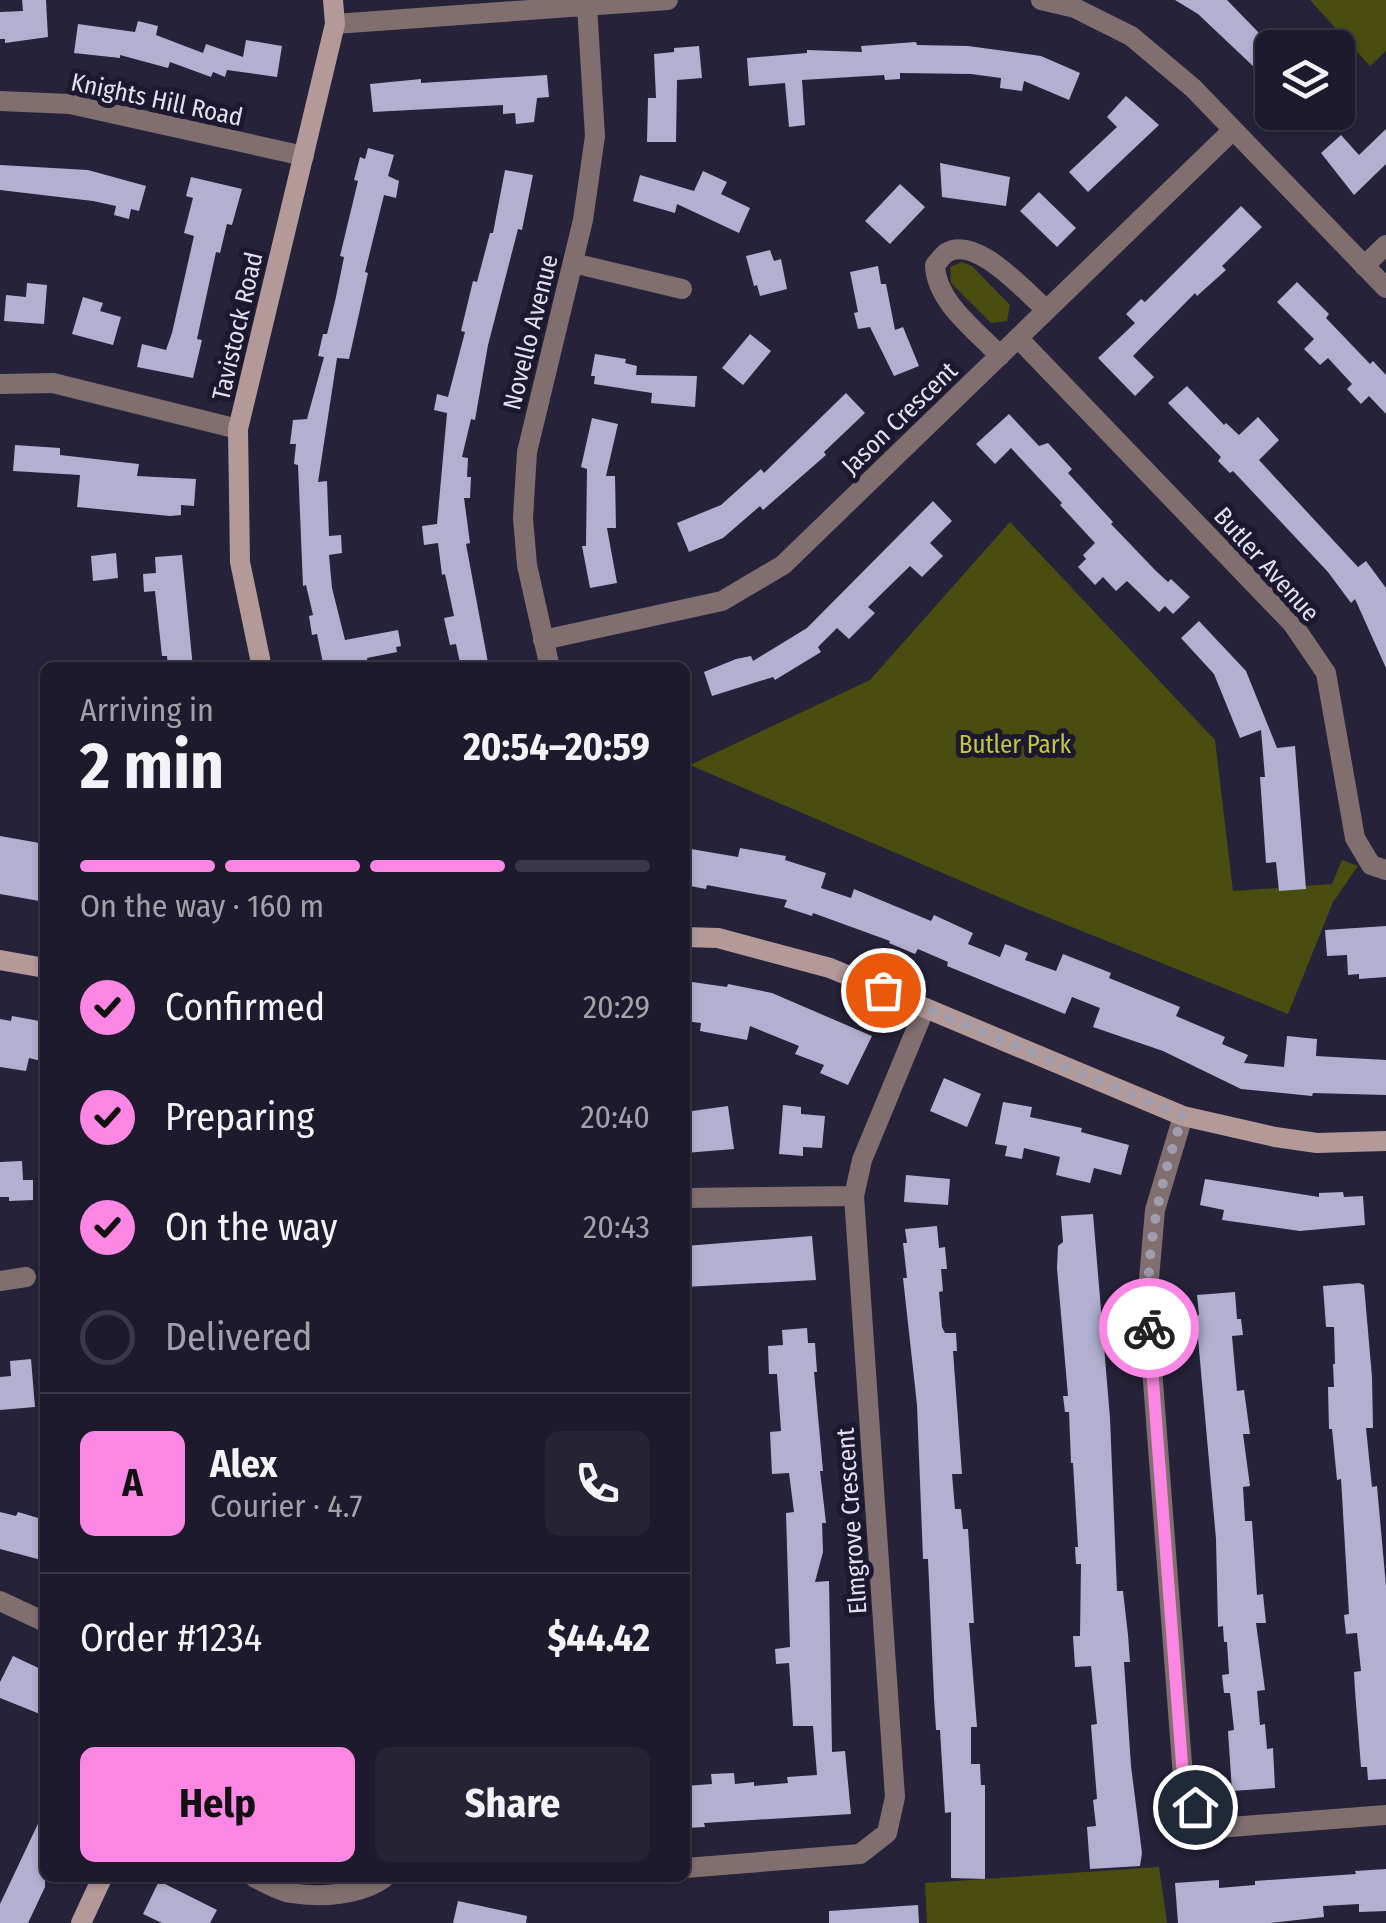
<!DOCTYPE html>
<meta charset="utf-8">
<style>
body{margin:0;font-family:"Fira Sans Condensed",sans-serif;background:#252334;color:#f1f3f6;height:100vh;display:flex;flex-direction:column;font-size:38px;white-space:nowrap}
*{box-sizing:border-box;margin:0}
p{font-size:32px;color:#a0a1a9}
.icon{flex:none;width:55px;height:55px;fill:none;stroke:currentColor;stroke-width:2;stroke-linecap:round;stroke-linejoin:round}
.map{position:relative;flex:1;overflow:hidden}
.side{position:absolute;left:40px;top:662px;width:650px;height:1220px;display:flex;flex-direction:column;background:#1c1a2c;border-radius:15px;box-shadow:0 2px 8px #0004,0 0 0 2px #3a3848}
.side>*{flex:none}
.fabs{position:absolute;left:1255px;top:30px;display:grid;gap:20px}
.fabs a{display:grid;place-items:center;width:100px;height:100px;border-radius:15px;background:#1c1a2c;box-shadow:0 2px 8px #0004,0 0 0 2px #3a3848;font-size:50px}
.pin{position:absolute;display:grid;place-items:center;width:85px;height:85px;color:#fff;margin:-42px;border:5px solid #fff;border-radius:50%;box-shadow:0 2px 10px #0007}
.courier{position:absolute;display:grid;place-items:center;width:100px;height:100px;margin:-50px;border:8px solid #fc86e3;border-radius:50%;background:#fff;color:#222;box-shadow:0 2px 12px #0007}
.headline em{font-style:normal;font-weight:700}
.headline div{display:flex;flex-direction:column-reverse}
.headline{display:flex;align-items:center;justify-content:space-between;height:170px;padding:0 40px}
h1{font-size:65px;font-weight:700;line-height:75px}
.bar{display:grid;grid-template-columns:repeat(4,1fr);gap:15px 10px;align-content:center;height:120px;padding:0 40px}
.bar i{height:12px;border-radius:8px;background:#3a3848}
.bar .selected{background:#fc86e3}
.bar p{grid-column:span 4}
.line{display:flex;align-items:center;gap:25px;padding:0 40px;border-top:2px solid #3a3848}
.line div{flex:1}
.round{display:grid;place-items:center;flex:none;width:105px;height:105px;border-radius:15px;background:#252334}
ol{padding:0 40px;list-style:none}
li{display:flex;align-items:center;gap:30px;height:110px}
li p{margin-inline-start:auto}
li .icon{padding:10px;border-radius:50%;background:#fc86e3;color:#111;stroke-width:4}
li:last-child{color:#a0a1a9}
li i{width:55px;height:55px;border:5px solid #3a3848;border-radius:50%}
.primary-button{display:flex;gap:20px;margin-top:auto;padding:20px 40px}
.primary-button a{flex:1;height:115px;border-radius:15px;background:#fc86e3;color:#111;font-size:40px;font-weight:700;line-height:115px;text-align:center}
.primary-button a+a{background:#252334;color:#f1f3f6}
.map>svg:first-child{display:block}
</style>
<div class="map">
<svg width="1386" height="1923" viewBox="0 0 1386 1923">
<rect width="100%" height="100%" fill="#25223a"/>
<!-- green -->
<path fill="#494d10" d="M1310 0H1386V51L1370 66Z
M962 262 972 266 1010 305 1007 321 991 323 951 283 950 267Z
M1010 522 1215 740 1233 891 1332 884 1342 860 1358 866 1333 902 1288 1014 1015 904 690 765 870 680Z
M1159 1867 1167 1923H927L925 1883Z"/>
<!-- building -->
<path fill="#b1b0d0" d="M22 0H46L48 37 5 43V39H0V12L23 11Z
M1175 0H1227L1260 34 1263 31 1272 41V84L1198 14Z
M138 21 158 26 156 35 203 53 206 44 243 57 246 40 282 46 277 77 227 70 225 77 213 72 211 77 170 62 168 68 120 55V58L74 53 78 24 135 32Z
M916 42 917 45 968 46 1041 56 1080 73 1069 100 1024 81 1022 91 1000 88 1001 78 971 74 900 73V79L885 80 884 75 802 80 805 125 789 127 785 83 749 86 747 58 807 53V50L862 52 861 46Z
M699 46 702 78 677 80 676 142H647L648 98H656L654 54 674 52V48Z
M547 75 549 97 537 98 534 122 516 124 515 113 503 114V105L373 112 370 84 421 79V83Z
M1126 96 1159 125 1088 192 1069 172 1117 127 1107 117Z
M1386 129V164L1354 195 1321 153 1341 135 1359 155Z
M368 148 394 155 388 176 399 181 396 198 384 195 365 272 368 273 349 359 337 358 318 482 327 481 329 536 341 535 342 553 329 555 332 588 345 640 398 630 401 646 396 647 397 652 367 658 369 668H324L317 634 312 635 309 616 313 615 306 585 303 586 298 465 294 464 296 444H290L293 420 307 419 324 357 318 356 323 334H327L336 297 344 257 340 256 358 181 354 180 360 157 365 159Z
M940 163 1010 177 1006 206 942 197Z
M0 165 88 170 146 186 139 211 131 209 129 219 114 215 116 206 93 201 0 190Z
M505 170 533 175 522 230 518 229 488 345 475 420 471 419 462 457 468 458 467 477H471L470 498H464L470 543 466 544 489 668H461L456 644 450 645 444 618 454 616 445 574 442 575 438 543 424 545 422 526 437 524 447 413 434 410 437 394 448 397 465 332 461 331 473 281 477 282 490 233H493Z
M703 171 727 182 721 194 750 208 739 233 677 204 675 213 633 201 640 175 694 191Z
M191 177 242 189 232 225 227 224 220 253 216 252 197 339 202 340 193 378 137 367 142 344 166 350 172 333 194 236 184 233 193 198 186 196Z
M900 184 925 207 890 244 865 221Z
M1039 192 1076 228 1057 247 1020 211Z
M1241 206 1262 227 1222 266 1226 270 1197 296 1195 293 1133 356 1154 377 1135 396 1098 358 1135 323 1126 314 1141 299 1145 302Z
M770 250 774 261 781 259 787 289 760 296 757 285 754 286 746 256Z
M878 266 881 284H886L895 330 903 327 919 366 894 376 870 327 858 329 854 313 858 312 850 272Z
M1297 282 1329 314 1326 318 1370 364 1373 361 1386 375V414L1369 396 1361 404 1347 389 1352 384 1328 358 1320 365 1304 349 1314 339 1277 302Z
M27 283 47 285 44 324 4 321 6 295 26 297Z
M83 297 103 303 100 311 121 317 113 345 72 334Z
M750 334 771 351 743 385 722 368Z
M595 354 626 359 625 363 637 366 636 375 697 376 695 407 651 403 652 393 594 384 595 376H591Z
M1187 386 1224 425 1226 423 1239 435 1258 417 1279 440 1259 460 1358 567 1366 561 1386 588V668L1355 599 1351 603 1328 572 1233 471 1230 473 1218 461 1221 457 1168 403Z
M846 393 865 413 824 452 826 455 763 510 760 506 723 538 689 552 677 523 721 505 761 469 764 473Z
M1009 414 1039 446 1048 443 1072 469 1068 473 1113 522 1111 524 1155 570 1168 582 1171 579 1190 597 1173 614 1165 606 1159 612 1127 581 1116 591 1103 577 1095 585 1078 567 1086 559 1083 555 1095 543 1060 505 1062 503 1011 448 995 464 976 444Z
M592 418 618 424 606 476H615L616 528H607L617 583 590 588 582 546H586L587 469 581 467Z
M15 445 60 448V455L139 464 137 476 196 479 194 506 181 505V515L170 516 77 507 80 475 13 471Z
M933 501 952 521 930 543 943 556 922 577 910 566 868 607 875 613 849 639 837 628 818 647 821 652 775 680 773 677 712 696 704 672 736 659 751 656 753 661 807 628Z
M116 553 118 578 93 581 91 556Z
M182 555 193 668H168L167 656H162L155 591 144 592 143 574 156 573 155 557Z
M1199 621 1246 671 1277 748 1295 746 1306 889 1279 891 1276 862 1266 863 1260 777H1265L1261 730 1240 738 1214 674 1181 638Z
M0 836 45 844V902L0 894Z
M685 848 738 857 740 848 786 856 785 860 826 873 821 888 851 898 854 889 931 921 934 915 973 933 968 944 1000 957 1005 944 1028 953 1025 960 1056 971 1063 954 1111 973 1109 978 1180 1007 1176 1016 1225 1037 1222 1044 1248 1055 1244 1063 1284 1067 1287 1036 1317 1039 1316 1056 1386 1060V1095L1313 1093 1312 1096 1241 1089 1163 1051 1093 1027 1100 1008 1072 997 1065 1014 947 966 948 962 918 949 915 954 889 943 890 941 813 913 812 916 784 907 787 900 707 885 706 889 685 885Z
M1386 926V977L1359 979V974L1348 975 1347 955 1327 956 1325 930Z
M685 981 727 987 728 984 772 993 872 1036 848 1085 820 1073 824 1065 795 1054 799 1046 750 1026 747 1040 700 1031 701 1023 685 1021Z
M12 1016 45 1022V1062L29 1058 26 1071 0 1067V1019L11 1021Z
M944 1078 981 1094 967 1127 930 1111Z
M1003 1102 1032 1107 1030 1117 1082 1128 1081 1132 1129 1145 1121 1175 1094 1168 1090 1183 1056 1175 1060 1157 1024 1148 1022 1159 1005 1156 1007 1146 995 1144Z
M783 1105 801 1107V1114L825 1116 822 1148 803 1147V1156L779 1154Z
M728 1106 734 1149 685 1153V1112Z
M22 1161 23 1180H33V1200L9 1201V1197H0V1162Z
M906 1175 950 1179 948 1205 904 1202Z
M1205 1179 1319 1197V1193L1343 1192 1344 1197 1363 1196 1365 1225 1300 1231 1222 1220 1224 1210 1200 1205Z
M1093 1214 1110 1418 1117 1591H1123L1128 1635 1130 1662H1124L1131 1766 1142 1853 1140 1866 1090 1869 1087 1827 1096 1826 1093 1800 1097 1799 1091 1725 1097 1724 1091 1666 1075 1667 1073 1636H1080L1081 1564H1076L1075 1547H1078L1073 1463H1071L1069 1412H1065L1063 1396H1068L1057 1268 1058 1246 1063 1242 1061 1216Z
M937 1226 939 1248 945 1247 947 1269H941L943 1291 939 1292 942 1327 945 1333H956L957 1351H953L962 1474H952L955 1509H961L963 1529H968L974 1623H969L977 1727H971V1764H980L981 1785H985V1879L951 1878V1812L945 1813 940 1730H936L934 1698 928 1559H923L917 1405 903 1278H907L903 1243H907L905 1229Z
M812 1236 816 1280 685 1287V1246Z
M1359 1283 1364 1285 1372 1377 1373 1428H1366L1372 1487 1377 1486 1386 1586V1779L1368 1780 1367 1767H1361L1355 1691 1354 1672 1361 1671 1357 1633 1346 1634 1344 1615 1349 1614 1341 1479 1337 1480 1332 1429H1329L1328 1387H1334L1333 1364H1335L1334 1327H1326L1323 1286Z
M1235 1292 1237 1319H1241L1243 1335 1232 1336 1237 1391 1244 1390 1250 1434H1243L1250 1486 1243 1487 1245 1521H1252L1257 1595 1263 1594 1266 1623H1256L1265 1690 1257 1691 1260 1725 1265 1724 1267 1749 1273 1748 1275 1788 1232 1791 1228 1731 1234 1730 1230 1693H1224L1222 1675 1229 1674 1227 1642H1224L1223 1626 1218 1627 1216 1539 1196 1316 1199 1315 1197 1295Z
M807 1328 808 1343H815L817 1372H814L823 1471H820L826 1523H822L823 1552 815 1582 829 1581 832 1752 845 1751 851 1814 704 1823 705 1827 685 1828V1786L712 1784 711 1774 734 1773 735 1784 754 1782V1786L788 1783 787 1777 817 1775 813 1726H793L789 1663 776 1664 775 1649 790 1647 786 1513 794 1512 789 1473 772 1474 770 1432 781 1431 777 1374H769L768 1346 783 1345 782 1330Z
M31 1359 35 1407 0 1410V1377L11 1376 10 1361Z
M0 1512 16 1516 18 1512 45 1520V1561L0 1549Z
M13 1656 45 1671V1716L0 1698V1682Z
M45 1809V1887L28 1923H0V1904Z
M1386 1869V1911L1359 1912V1904L1323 1906 1324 1917 1269 1923H1178L1175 1883 1219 1880V1888L1255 1885V1881L1356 1874 1355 1871Z
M159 1881 217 1910 210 1923H162L143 1914Z
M458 1901 527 1916 526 1923H453Z
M918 1905 919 1923H829V1911Z"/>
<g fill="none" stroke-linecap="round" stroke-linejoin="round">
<!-- street -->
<path stroke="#806f6e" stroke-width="20" d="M1041 0 1075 8 1131 36 1193 88 1386 288
M335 24 668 0
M0 101 70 104 304 156
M573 263 682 289
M1364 266 1386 245
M1018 338 1292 623 1326 673 1355 838 1371 865 1386 870
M1000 356C976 330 936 302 935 265 939 261 942 256 946 253 976 234 1025 292 1047 310
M0 384 53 383 238 429
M543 640 722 601 783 565 1233 130
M550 668 527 565 523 518 527 452 583 220 595 136 587 6
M1183 1116 1155 1210 1147 1302 1183 1777 1195 1807 1217 1828 1386 1815
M685 1198 854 1196
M0 1281 26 1277
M0 1601 45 1622
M685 1868 860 1854 887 1833 895 1797 854 1196 862 1160 925 1008
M255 1878C266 1883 279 1891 291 1893 320 1898 361 1895 384 1878"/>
<!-- secondary -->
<path stroke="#b39998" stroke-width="20" d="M262 668 240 562 238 429 335 24 333 0
M685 937 718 938 830 968 1183 1116 1275 1137 1317 1143 1386 1141
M0 960 45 968
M81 1923 102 1878"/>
</g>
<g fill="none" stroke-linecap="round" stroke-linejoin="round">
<!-- done -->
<path stroke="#9f9eb1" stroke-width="10" stroke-dasharray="0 18" d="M883 990 1183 1116C1159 1185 1144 1254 1149 1328"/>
<!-- route -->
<path stroke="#fc86e3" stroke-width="12" d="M1149 1328 1183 1777 1195 1807"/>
</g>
<g text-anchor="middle" stroke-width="10" stroke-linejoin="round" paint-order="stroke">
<!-- street labels -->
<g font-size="25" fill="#e1e1f1" stroke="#1b1830">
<text transform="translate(157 99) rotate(12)" y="9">Knights Hill Road</text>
<text transform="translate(237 326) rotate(-77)" y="9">Tavistock Road</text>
<text transform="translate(530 332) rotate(-76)" y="9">Novello Avenue</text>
<text transform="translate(899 418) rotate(-44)" y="9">Jason Crescent</text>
<text transform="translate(1267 564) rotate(48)" y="9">Butler Avenue</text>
<text transform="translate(851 1521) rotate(-94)" y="9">Elmgrove Crescent</text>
</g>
<!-- park labels -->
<g font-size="25" fill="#bfc83e" stroke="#1b1830">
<text x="1015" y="753">Butler Park</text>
</g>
</g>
</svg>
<div class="fabs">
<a><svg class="icon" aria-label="layers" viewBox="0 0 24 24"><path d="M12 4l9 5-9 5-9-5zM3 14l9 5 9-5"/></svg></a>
</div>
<div class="pin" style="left:883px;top:990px;background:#ea580c"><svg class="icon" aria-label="bag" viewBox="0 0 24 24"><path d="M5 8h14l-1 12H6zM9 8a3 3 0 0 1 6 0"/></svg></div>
<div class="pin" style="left:1195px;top:1807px;background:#1f2937"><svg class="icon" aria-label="home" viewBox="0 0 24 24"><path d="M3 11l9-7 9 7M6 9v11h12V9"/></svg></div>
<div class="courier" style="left:1149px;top:1328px"><svg class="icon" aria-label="bike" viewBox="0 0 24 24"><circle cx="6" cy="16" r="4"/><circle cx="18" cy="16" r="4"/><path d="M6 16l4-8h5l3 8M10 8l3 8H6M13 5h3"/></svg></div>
<section class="side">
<div class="headline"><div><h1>2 min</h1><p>Arriving in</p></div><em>20:54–20:59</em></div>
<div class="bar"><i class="selected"></i><i class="selected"></i><i class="selected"></i><i></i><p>On the way · 160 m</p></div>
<ol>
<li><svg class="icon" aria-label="check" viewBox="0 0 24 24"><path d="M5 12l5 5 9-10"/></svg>Confirmed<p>20:29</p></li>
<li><svg class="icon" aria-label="check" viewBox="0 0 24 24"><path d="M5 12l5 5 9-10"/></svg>Preparing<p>20:40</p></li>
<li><svg class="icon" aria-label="check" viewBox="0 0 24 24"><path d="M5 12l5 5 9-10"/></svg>On the way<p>20:43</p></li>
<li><i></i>Delivered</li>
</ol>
<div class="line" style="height:180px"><b class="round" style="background:#fc86e3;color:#111">A</b><div><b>Alex</b><p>Courier · 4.7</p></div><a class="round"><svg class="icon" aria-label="phone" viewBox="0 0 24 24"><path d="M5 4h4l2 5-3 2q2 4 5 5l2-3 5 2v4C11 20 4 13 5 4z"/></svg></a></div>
<div class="line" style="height:130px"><div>Order #1234</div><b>$44.42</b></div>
<div class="primary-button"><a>Help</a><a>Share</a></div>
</section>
</div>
